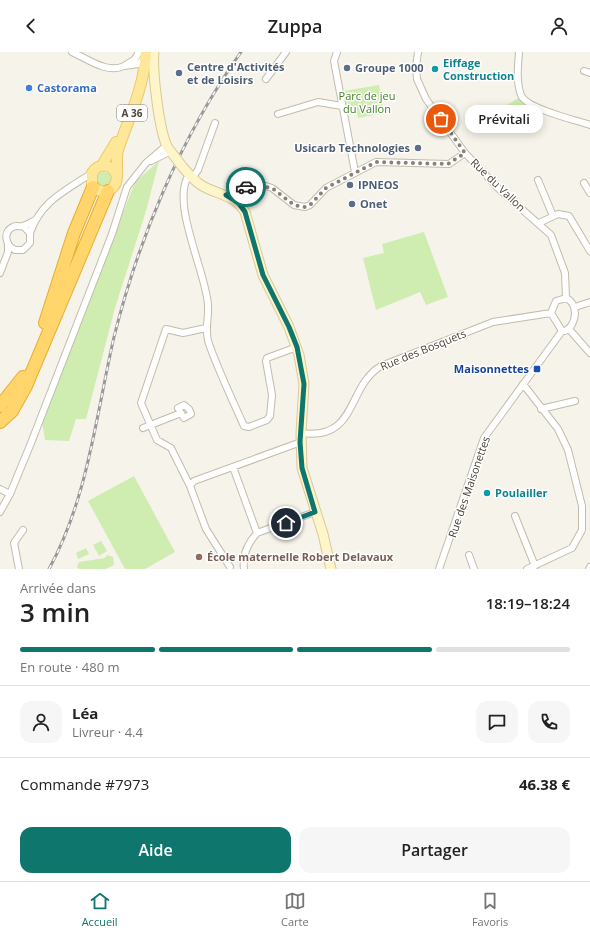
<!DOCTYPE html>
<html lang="fr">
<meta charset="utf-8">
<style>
body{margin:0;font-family:"Open Sans",sans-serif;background:#f6f6f6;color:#222;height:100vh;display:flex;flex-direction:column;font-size:15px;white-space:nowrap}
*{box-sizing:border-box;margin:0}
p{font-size:13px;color:#767676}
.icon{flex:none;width:22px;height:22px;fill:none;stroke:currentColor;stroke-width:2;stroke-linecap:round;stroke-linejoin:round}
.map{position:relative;height:517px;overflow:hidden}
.side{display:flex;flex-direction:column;background:#fff;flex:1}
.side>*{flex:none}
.pin{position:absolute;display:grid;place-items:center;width:34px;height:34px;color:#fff;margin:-17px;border:2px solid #fff;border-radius:50%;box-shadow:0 1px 4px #0007}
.courier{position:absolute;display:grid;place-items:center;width:40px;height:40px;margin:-20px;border:3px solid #0f766e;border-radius:50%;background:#fff;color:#222;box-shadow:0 1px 5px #0007}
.bubble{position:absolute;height:28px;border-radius:12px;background:#fff;box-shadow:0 2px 10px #0003;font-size:13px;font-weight:600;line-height:28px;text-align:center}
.summary em{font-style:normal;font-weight:600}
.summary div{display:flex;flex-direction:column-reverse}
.summary{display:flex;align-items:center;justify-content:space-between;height:68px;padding:0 20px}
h1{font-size:26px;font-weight:600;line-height:30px}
.bar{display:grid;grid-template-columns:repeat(4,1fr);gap:6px 4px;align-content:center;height:48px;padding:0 20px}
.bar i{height:5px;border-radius:3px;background:#e0e0e0}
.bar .current{background:#0f766e}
.bar p{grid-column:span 4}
.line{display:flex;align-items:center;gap:10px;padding:0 20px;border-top:1px solid #e0e0e0}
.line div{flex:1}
.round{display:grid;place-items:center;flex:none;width:42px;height:42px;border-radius:12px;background:#f6f6f6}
.action{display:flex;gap:8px;margin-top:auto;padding:8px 20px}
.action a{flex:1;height:46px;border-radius:12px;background:#0f766e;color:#fff;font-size:16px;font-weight:600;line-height:46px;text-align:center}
.action a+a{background:#f6f6f6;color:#222}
header{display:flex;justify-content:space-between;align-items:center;height:52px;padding:0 20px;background:#fff;font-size:18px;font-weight:600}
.tab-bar{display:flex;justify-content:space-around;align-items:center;height:56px;border-top:1px solid #e0e0e0;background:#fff;font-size:11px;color:#767676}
.tab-bar a{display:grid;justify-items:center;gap:2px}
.tab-bar .current{color:#0f766e}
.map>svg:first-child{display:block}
</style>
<header><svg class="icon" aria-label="back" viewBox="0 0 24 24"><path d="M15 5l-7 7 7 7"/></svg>Zuppa<svg class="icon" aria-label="person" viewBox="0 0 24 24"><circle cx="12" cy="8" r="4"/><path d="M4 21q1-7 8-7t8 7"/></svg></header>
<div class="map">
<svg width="590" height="517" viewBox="0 0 590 517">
<rect width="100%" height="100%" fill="#f6f3ea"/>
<!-- green -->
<path fill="#cfedb0" d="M379 33 384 61 358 66 357 60 347 61 344 39Z
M520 45 531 56 513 79 499 58Z
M159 109 146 159 115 256 86 367H76L69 389 45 388 42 370 135 130Z
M97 127a7 7 0 1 1 14 0a7 7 0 1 1-14 0Z
M424 180 448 245 426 253 420 240 376 258 363 206 384 201 382 192Z
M134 424 175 500 145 517H125L88 449Z
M101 489 107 499 99 504 93 493Z
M86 496 89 502 78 507 76 501Z
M107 503 113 505 114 513 106 517H79L77 515 79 510 105 506Z"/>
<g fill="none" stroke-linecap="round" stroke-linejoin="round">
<defs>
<path id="street" d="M72 0C88 7 107 22 124 14
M139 0 135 7 124 14 139 12 144 6
M337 0 334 9 355 120
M418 0 416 15 417 27 426 47 465 101 499 137 551 183 565 221 566 246
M519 0C518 14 516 30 521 43 526 57 576 68 590 73
M584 19 590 21
M266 27 286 0
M278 62 318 50 342 54
M151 109 171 99
M189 123C170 150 206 220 208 253 209 267 204 278 209 292 219 320 232 347 244 374L249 375 267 368 270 364 272 343 266 309 267 306 297 295
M192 126 198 118 215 71
M538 128 553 164
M584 131 590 141
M226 143 239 137 252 134H266L272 136 294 153 305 155 310 153 326 136 376 110 449 112 465 101
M539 171 558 162 569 164 590 199
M23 174 30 181V191L23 198H15C6 194 2 180 13 175 16 173 20 175 23 174 27 173 31 170 35 168
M30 181C41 149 65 139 92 121
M0 221 8 200V193
M566 246C579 252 577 273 565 279H562L551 261 556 249Z
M575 255 590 250
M569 277 590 301
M523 332 558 377 568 398 582 454V478L572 496 527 517
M541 357 575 349
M143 376 181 361 184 366 191 362 189 357 184 353 178 356 181 361
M301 381C358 389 346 335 381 314L493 270 551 261
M233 415 257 481
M190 434 171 396 157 388 141 351 166 277 183 281 206 276
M0 437 10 442
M0 460 10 442 31 391 112 182 127 135 146 111 167 93
M515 464 535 514
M469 503 474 517
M230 515 206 477 190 434 194 429 301 390
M19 517 14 491 23 478
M244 517C242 503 248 491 257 481L315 460
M439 517 484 386 562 279
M589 517 590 515"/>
<path id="secondary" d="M154 0C152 20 159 74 166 92 168 97 172 101 175 105
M181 113C187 120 193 128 201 133 217 143 234 142 245 160L263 223 289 275 299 303 304 332 301 381 302 416 323 482 331 517"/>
<path id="primary" d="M102 113 116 90
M116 122C110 111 99 111 92 121V132C96 140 108 143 114 134 120 127 115 109 118 98 129 65 144 36 146 0"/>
<path id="highway" d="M45 271 74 181 93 135
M0 354 23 325
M0 370 12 359 26 334 108 139"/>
</defs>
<!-- street casing -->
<use href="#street" stroke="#c2bcac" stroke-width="8"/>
<!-- secondary casing -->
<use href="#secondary" stroke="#d9ca97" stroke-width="11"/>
<!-- primary casing -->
<use href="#primary" stroke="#edca61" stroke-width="12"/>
<!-- highway casing -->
<use href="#highway" stroke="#e9ae31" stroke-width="14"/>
<!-- street -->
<use href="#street" stroke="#fff" stroke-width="6"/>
<!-- secondary -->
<use href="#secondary" stroke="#fff5cb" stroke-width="9"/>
<!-- primary -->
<use href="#primary" stroke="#ffe79a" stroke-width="10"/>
<!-- highway -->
<use href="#highway" stroke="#ffd56c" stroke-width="12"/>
<defs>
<path id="rail" d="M49 517C88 446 96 363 114 285 139 185 181 85 241 0"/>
</defs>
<!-- rail casing -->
<use href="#rail" stroke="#999" stroke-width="3"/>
<!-- rail -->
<use href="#rail" stroke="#fff" stroke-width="1.5" stroke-dasharray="4.5" stroke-linecap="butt"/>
<defs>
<path id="secondary-bridge" d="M175 105 181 113"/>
</defs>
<!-- secondary-bridge casing -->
<use href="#secondary-bridge" stroke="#d9ca97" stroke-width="11" stroke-linecap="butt"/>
<!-- secondary-bridge -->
<use href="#secondary-bridge" stroke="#fff5cb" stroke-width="9"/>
</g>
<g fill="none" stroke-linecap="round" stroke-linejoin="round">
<!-- done -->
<path stroke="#878176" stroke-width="4" stroke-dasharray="0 7.2" d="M246 135 259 134 272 136 294 153 305 155 310 153 326 136 376 110 448 112 465 101 441 67"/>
<!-- route -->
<path stroke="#0f766e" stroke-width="5" d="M246 135 226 143 238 150 245 160 263 223 289 275 297 295 304 332 300 390 302 416 315 460 286 471"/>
</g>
<!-- markers -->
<g fill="#5c6f8a" stroke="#fff" stroke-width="1.5">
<circle cx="347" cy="16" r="4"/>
<circle cx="179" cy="21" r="4"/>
<circle cx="418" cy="96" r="4"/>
<circle cx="350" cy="133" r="4"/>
<circle cx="352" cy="152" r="4"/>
</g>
<g fill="#0f9aa8" stroke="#fff" stroke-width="1.5">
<circle cx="435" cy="17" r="4"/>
<circle cx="487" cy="441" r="4"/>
</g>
<circle fill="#3f7fe0" stroke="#fff" stroke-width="1.5" cx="29" cy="36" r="4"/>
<rect fill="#1a4fb4" stroke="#fff" stroke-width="1.5" x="533" y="313" width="8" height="8" rx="2"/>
<circle fill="#8d6e63" stroke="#fff" stroke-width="1.5" cx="199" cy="505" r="4"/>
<g text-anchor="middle" stroke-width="3" stroke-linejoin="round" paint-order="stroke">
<!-- shield labels -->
<rect fill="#fff" stroke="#817c73" stroke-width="1" x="117" y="53" width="30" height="16" rx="3"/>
<g font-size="10" font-weight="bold" fill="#4b4437">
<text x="132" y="65">A 36</text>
</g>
<!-- culture labels -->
<g font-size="11" font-weight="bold" fill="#0d838f" stroke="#fff" text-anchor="start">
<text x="443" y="15">Eiffage<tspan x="443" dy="13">Construction</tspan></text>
<text x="495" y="445">Poulailler</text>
</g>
<!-- service labels -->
<g font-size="11" font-weight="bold" fill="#4e5e75" stroke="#fff" text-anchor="start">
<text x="187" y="19">Centre d'Activités<tspan x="187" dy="13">et de Loisirs</tspan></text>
<text x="355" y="20">Groupe 1000</text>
<text x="410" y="100" text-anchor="end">Usicarb Technologies</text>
<text x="358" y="137">IPNEOS</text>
<text x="360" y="156">Onet</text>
</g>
<!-- shop labels -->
<g font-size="11" font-weight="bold" fill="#366cbe" stroke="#fff" text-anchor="start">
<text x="37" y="40">Castorama</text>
</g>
<!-- park labels -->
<g font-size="11" fill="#448225" stroke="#fff">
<text x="367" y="48">Parc de jeu<tspan x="367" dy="13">du Vallon</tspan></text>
</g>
<!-- street labels -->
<g font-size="11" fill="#4b4437" stroke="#fff">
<text transform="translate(498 133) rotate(44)" y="4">Rue du Vallon</text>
<text transform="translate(423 298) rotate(-22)" y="4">Rue des Bosquets</text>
<text transform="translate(469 435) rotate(-71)" y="4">Rue des Maisonettes</text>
</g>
<!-- transit labels -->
<g font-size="11" font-weight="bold" fill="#164399" stroke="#fff" text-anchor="end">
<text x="529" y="321">Maisonnettes</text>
</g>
<!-- education labels -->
<g font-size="11" font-weight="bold" fill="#785e54" stroke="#fff" text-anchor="start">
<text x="207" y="509">École maternelle Robert Delavaux</text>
</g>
</g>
</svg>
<div class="pin" style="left:441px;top:67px;background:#ea580c"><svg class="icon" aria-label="bag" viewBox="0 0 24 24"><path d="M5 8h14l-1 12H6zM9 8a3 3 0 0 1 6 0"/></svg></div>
<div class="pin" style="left:286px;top:471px;background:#1f2937"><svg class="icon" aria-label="home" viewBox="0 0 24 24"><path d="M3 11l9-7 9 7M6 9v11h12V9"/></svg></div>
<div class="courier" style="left:246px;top:135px"><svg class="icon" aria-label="car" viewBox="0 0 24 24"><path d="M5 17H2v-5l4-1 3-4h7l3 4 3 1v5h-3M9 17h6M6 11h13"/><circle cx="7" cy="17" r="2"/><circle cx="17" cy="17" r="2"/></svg></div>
<div class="bubble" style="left:465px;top:53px;width:78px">Prévitali</div>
</div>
<section class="side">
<div class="summary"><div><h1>3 min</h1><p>Arrivée dans</p></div><em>18:19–18:24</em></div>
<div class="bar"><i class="current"></i><i class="current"></i><i class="current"></i><i></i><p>En route · 480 m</p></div>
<div class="line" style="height:72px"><a class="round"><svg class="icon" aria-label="person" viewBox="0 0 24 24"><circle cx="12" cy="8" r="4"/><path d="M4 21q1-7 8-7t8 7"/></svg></a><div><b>Léa</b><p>Livreur · 4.4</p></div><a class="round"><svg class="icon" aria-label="chat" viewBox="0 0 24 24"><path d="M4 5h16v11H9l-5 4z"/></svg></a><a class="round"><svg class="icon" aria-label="phone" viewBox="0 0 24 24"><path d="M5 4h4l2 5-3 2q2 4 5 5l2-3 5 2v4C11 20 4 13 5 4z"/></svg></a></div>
<div class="line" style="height:52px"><div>Commande #7973</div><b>46.38 €</b></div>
<div class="action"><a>Aide</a><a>Partager</a></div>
</section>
<nav class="tab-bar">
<a class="current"><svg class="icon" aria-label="home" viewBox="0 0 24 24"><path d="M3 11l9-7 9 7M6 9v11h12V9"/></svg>Accueil</a>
<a><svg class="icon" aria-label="map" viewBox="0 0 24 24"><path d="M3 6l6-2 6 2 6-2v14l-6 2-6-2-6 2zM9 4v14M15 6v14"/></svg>Carte</a>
<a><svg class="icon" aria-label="saved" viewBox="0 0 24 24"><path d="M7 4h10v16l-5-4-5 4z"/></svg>Favoris</a>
</nav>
